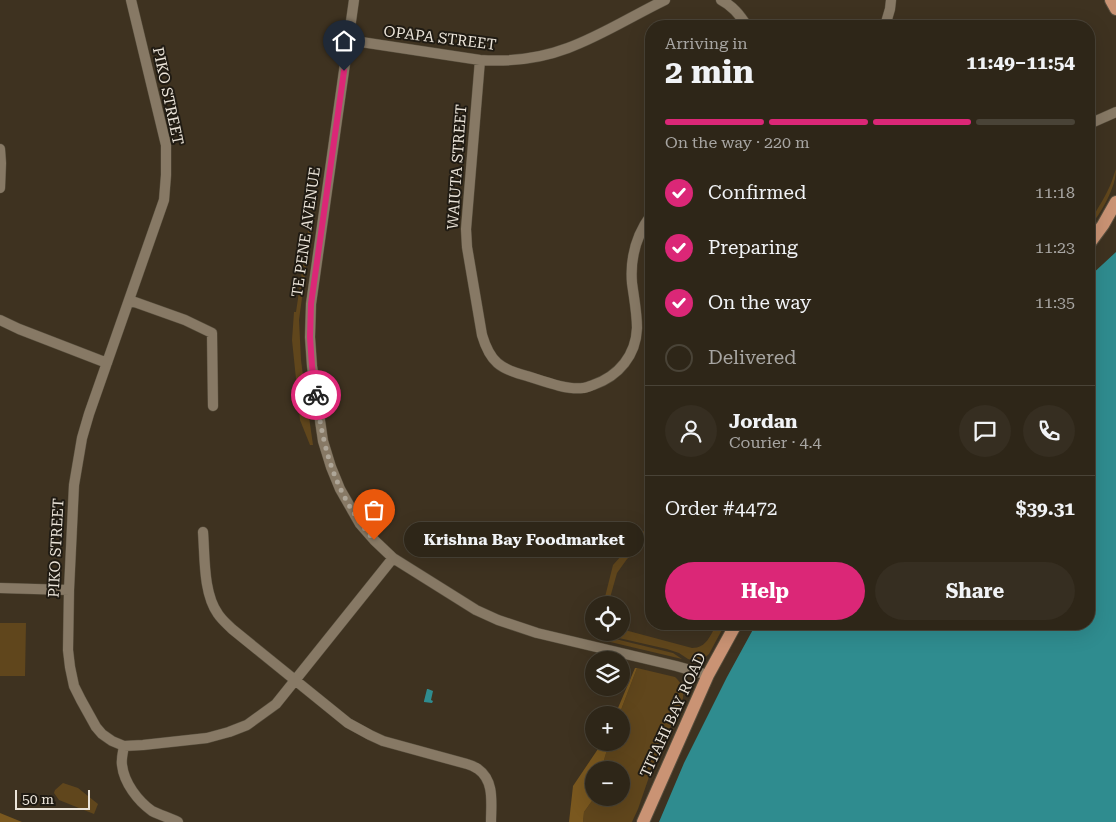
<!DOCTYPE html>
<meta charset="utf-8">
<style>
body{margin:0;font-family:"Roboto Serif",serif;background:#362e21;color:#f1f3f6;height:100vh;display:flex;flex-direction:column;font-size:19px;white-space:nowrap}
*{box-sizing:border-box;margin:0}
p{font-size:16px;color:#a7a5a2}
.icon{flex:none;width:28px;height:28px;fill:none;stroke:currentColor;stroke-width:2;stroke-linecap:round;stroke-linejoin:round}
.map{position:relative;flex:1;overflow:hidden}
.sheet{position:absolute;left:645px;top:20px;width:450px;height:610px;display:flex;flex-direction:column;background:#2e2618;border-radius:20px;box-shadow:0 5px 20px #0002,0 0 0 1px #494337}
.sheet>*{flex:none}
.buttons{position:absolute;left:585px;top:596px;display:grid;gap:10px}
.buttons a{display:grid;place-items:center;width:45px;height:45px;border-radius:50%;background:#2e2618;box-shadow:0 5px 20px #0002,0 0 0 1px #494337;font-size:25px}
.scale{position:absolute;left:15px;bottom:12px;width:75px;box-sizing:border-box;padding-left:5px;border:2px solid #ebe4d9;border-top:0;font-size:14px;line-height:18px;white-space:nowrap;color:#ebe4d9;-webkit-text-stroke:4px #201b13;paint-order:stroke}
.pin{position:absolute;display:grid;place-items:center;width:42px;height:42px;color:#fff;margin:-51px -21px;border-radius:50% 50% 50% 0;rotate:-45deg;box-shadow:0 0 5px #0007}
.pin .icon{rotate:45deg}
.courier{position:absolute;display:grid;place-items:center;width:50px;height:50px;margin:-25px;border:4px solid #db2777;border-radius:50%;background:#fff;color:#222;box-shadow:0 1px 6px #0007}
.bubble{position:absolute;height:35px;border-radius:18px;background:#2e2618;box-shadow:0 5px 20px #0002,0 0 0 1px #494337;font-size:16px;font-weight:700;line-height:35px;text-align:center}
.summary em{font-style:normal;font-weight:700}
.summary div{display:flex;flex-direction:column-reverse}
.summary{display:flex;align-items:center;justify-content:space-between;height:85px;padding:0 20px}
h1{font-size:32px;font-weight:700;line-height:38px}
.bar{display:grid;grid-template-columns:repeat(4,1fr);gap:8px 5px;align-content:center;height:60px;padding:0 20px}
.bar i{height:6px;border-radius:4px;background:#494337}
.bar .selected{background:#db2777}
.bar p{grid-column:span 4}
.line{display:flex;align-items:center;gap:12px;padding:0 20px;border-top:1px solid #494337}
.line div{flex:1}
.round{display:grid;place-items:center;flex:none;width:52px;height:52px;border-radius:26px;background:#362e21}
ol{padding:0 20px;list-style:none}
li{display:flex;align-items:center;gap:15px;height:55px}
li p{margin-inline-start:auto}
li .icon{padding:5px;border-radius:50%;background:#db2777;color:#fff;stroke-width:4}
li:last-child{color:#a7a5a2}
li i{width:28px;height:28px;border:2px solid #494337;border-radius:50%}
.cta{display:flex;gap:10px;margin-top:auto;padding:10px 20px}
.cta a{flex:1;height:58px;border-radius:30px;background:#db2777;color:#fff;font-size:20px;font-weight:700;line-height:58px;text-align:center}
.cta a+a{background:#362e21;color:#f1f3f6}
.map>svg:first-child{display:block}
</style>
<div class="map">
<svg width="1116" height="822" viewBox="0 0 1116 822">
<rect width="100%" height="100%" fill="#3e3220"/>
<!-- green -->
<path fill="#60461c" d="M1116 169C1116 188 1101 213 1089 228 1089 221 1103 201 1107 192 1111 185 1113 177 1116 169Z
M308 231H311L299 320 301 360 307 406H301L299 408 292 340 294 312H296Z
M301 408H306L307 414 309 417 313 445H310L300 420 299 411Z
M651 523V538L627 559 617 573 608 605H603L613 565Z
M0 623H26L25 676H0Z
M717 624H725L709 654 703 659 695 661 688 659 679 653 667 649 597 633 621 632V629L692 648C707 648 710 635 717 624Z
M603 636 673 653 682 659 602 640Z
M637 668 675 677C682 683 684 690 683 698L650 774 638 809 632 822H583L584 812 594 798H621V770H603L604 760 609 743 621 742V715H619Z
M63 783 78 788 98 804 94 814 59 800 54 793 55 790Z"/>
<!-- forest -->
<path fill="#7a581f" d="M635 668H637L619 715H615Z
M602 743H609L604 760 603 770H594V798L584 812 583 822H569L573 786Z
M0 813 22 822H0Z"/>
<!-- water -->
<path fill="#2f8c8f" d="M1116 252V822H659L684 763 727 677 756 624H1089V277Z
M427 689H428L433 691 431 700 433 701 432 703 424 702V701Z"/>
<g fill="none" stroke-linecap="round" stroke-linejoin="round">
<defs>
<path id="minor" d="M131 0 166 145V175L164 200 89 414 82 438 74 485 69 590 68 650 70 667 74 686 81 700 96 727 102 734 112 741 124 746 143 745 207 738 229 732 247 725 276 704 393 558
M354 0 311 304 310 337 312 366 323 441 331 467 340 489 360 524 374 540 393 558 476 610 498 620 537 633 676 666 708 675
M721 0C733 6 740 15 747 26
M885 26 890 9 891 0
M348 40 480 60C510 62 539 59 568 48 601 36 632 16 665 0
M480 60 466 229 467 247 482 335C490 362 500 369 527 376 543 381 566 390 583 388 586 388 590 386 593 385 619 376 636 355 637 328 637 313 634 298 632 283 630 258 637 234 651 215
M1089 124 1116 112
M0 149 1 163 0 188
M129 300 185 320 212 333 213 406
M0 320 19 329 107 363
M203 532C205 557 203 593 218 614 222 620 227 624 232 629L348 723 370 735 383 741 467 764C471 765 475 767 478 769 495 781 491 804 491 822
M0 588 69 590
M124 746C123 752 121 759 122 765 124 783 138 801 152 811 160 815 170 818 178 822"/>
<path id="major" d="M1111 0 1116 9
M1089 244 1103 225 1116 202
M643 822 708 675 736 624"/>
</defs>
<!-- minor casing -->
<use href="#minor" stroke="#584f3e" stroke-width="11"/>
<!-- major casing -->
<use href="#major" stroke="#584f3e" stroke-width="14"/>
<!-- minor -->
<use href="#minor" stroke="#877965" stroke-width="10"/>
<!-- major -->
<use href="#major" stroke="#ca9374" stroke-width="12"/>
</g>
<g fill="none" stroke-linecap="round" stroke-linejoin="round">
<!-- done -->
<path stroke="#aea698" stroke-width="5" stroke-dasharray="0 9" d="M316 395C324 453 335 494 374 540"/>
<!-- route -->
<path stroke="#db2777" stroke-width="6" d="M316 395 312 366 310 337 311 304 344 71"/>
</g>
<g text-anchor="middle" stroke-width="4" stroke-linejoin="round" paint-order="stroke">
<!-- street labels -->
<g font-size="15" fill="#ebe4d9" stroke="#201b13">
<text transform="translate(440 38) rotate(7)" y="5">OPAPA STREET</text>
<text transform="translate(168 96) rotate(78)" y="5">PIKO STREET</text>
<text transform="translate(457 167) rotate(-86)" y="5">WAIUTA STREET</text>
<text transform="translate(306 232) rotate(-82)" y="5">TE PENE AVENUE</text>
<text transform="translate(56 548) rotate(-87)" y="5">PIKO STREET</text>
<text transform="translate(673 715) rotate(-65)" y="5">TITAHI BAY ROAD</text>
</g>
</g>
</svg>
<div class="buttons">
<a><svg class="icon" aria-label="locate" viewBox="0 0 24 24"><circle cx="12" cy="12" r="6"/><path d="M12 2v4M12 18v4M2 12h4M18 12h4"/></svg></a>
<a><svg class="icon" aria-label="layers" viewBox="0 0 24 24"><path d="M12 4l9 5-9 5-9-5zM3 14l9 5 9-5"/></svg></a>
<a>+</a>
<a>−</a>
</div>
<div class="scale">50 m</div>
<div class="pin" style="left:374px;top:540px;background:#ea580c"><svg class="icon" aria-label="bag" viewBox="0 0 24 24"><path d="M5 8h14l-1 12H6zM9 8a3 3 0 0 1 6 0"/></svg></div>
<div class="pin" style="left:344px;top:71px;background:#1f2937"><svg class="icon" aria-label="home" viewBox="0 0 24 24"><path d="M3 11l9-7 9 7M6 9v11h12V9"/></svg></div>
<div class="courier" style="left:316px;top:395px"><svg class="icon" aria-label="bike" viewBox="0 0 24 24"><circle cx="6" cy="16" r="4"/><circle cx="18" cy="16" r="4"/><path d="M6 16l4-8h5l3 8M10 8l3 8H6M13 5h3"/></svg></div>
<div class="bubble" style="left:404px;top:522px;width:240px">Krishna Bay Foodmarket</div>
<section class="sheet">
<div class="summary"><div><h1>2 min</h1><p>Arriving in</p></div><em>11:49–11:54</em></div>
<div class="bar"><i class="selected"></i><i class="selected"></i><i class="selected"></i><i></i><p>On the way · 220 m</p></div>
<ol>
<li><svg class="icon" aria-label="check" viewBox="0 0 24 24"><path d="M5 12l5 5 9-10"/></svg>Confirmed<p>11:18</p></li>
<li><svg class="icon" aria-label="check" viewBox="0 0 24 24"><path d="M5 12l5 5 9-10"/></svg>Preparing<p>11:23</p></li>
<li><svg class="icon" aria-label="check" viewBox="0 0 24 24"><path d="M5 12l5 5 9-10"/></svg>On the way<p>11:35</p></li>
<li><i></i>Delivered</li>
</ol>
<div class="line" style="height:90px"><a class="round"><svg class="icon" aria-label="person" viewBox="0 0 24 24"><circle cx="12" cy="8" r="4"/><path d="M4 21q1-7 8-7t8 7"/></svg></a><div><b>Jordan</b><p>Courier · 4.4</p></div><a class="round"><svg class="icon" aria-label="chat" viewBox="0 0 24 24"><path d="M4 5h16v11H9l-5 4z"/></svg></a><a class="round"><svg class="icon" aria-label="phone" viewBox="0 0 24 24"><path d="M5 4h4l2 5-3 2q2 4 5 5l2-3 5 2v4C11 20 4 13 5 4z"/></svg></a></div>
<div class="line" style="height:65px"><div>Order #4472</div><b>$39.31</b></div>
<div class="cta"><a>Help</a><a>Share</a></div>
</section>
</div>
